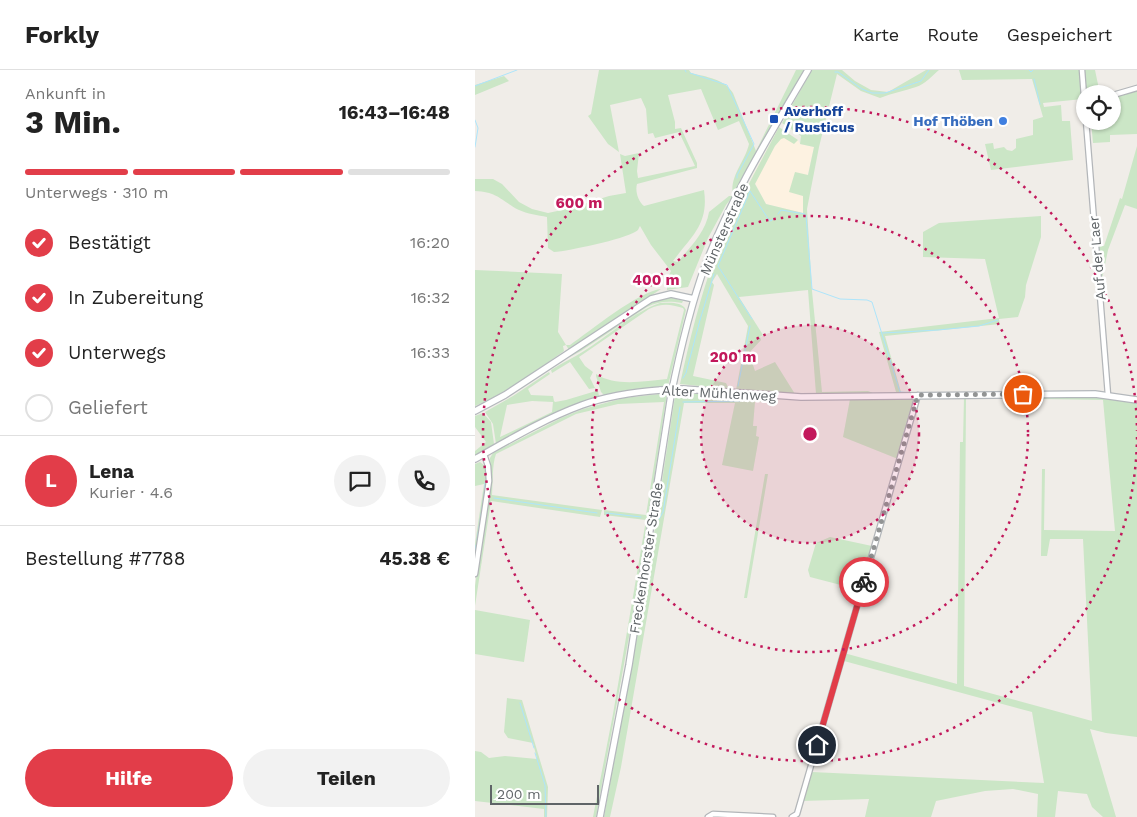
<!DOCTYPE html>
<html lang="de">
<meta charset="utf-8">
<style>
body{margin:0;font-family:"Work Sans",sans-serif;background:#f2f2f2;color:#222;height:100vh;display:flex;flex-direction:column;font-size:19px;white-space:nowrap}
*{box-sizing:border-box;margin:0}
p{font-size:16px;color:#767676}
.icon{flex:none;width:28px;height:28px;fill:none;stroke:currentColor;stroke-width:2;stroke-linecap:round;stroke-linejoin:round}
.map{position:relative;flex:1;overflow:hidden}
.drawer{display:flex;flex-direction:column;background:#fff;width:475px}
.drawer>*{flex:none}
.buttons{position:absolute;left:601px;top:15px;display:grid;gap:10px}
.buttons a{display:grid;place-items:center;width:45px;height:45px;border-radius:50%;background:#fff;box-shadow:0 1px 4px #0004;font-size:25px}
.scale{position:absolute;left:15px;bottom:12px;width:109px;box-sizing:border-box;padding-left:5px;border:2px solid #5f6467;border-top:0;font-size:14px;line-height:18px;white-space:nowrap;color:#5f6467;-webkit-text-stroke:4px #fff;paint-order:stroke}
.pin{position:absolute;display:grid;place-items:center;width:42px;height:42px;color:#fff;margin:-21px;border:2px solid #fff;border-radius:50%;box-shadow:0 1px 5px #0007}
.courier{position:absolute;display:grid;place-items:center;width:50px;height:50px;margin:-25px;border:4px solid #e23d49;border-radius:50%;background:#fff;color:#222;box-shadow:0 1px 6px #0007}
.summary em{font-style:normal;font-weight:700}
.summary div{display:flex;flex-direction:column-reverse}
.summary{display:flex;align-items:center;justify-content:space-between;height:85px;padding:0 25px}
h1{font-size:32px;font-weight:700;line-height:38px}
.bar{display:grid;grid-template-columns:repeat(4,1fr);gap:8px 5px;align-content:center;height:60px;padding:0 25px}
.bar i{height:6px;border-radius:4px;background:#e0e0e0}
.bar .active{background:#e23d49}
.bar p{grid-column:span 4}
.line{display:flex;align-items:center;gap:12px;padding:0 25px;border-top:1px solid #e0e0e0}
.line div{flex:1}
.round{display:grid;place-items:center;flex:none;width:52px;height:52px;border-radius:26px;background:#f2f2f2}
ol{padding:0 25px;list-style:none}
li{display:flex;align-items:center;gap:15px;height:55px}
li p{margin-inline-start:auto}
li .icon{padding:5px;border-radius:50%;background:#e23d49;color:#fff;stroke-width:4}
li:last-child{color:#767676}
li i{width:28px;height:28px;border:2px solid #e0e0e0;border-radius:50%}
.cta{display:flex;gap:10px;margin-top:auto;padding:10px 25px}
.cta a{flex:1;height:58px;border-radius:30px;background:#e23d49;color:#fff;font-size:20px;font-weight:700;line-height:58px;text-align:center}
.cta a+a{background:#f2f2f2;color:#222}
header{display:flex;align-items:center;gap:30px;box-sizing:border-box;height:70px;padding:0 25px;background:#fff;border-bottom:1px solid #e0e0e0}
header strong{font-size:24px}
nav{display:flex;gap:28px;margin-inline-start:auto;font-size:18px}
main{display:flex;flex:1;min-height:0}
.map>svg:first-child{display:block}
</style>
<header>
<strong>Forkly</strong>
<nav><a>Karte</a><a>Route</a><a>Gespeichert</a></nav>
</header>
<main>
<section class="drawer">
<div class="summary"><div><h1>3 Min.</h1><p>Ankunft in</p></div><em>16:43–16:48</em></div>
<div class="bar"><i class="active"></i><i class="active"></i><i class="active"></i><i></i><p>Unterwegs · 310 m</p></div>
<ol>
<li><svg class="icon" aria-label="check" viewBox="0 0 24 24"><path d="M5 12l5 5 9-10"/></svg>Bestätigt<p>16:20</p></li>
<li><svg class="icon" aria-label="check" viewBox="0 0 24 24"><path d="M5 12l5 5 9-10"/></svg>In Zubereitung<p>16:32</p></li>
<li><svg class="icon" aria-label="check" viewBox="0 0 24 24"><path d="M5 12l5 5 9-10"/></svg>Unterwegs<p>16:33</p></li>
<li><i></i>Geliefert</li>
</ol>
<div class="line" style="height:90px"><b class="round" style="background:#e23d49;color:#fff">L</b><div><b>Lena</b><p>Kurier · 4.6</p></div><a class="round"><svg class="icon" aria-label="chat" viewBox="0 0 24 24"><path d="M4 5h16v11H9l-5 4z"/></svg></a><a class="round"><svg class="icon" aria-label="phone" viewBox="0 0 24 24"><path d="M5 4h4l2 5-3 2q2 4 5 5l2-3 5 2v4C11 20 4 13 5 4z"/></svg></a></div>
<div class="line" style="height:65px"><div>Bestellung #7788</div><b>45.38 €</b></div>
<div class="cta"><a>Hilfe</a><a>Teilen</a></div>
</section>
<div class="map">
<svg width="662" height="747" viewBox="0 0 662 747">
<rect width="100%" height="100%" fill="#f0ede8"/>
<!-- commercial -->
<path fill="#fdf2e1" d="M304 57 323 70 325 74 339 77 328 126V143L291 134 277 107Z"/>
<!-- green -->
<path fill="#cbe6c6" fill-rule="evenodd" d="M124 0H214L216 3C232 7 249 9 258 23L281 81 321 0H330L281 82 258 126 251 135 233 168 213 217 192 220V209L196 201 176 175 165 156C163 159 164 160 160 162 149 169 94 181 79 182L73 178 72 147C63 145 52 144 44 140 25 130 23 122 0 121V109H18L27 114 44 132 57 139 73 143 96 138 134 126 151 123 145 84 150 86 164 83 162 101 163 108 220 96 204 62 180 68 178 63 173 64 171 39 166 28 135 35 144 82 133 74 113 46 116 44ZM226 19 243 60 264 51 274 74C270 92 254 106 258 126H254L234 142C231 162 215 177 203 192L198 191C217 166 234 154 229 120L169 136C163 131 160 121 162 114L222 98V93L206 58 200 59V52L193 25Z
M337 0H367L380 11 396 20 413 22 451 0H464C457 6 450 14 441 17 429 21 417 23 405 28L386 21 362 4 344 77 332 139 337 221 347 322 393 321 398 323 341 324 333 220 264 227 288 265 285 267 286 270 274 283 280 301 300 292 320 324 261 320 273 256 242 204 237 212 239 215 218 306 251 313 254 319 205 314C216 264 228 214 248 167 265 129 285 93 304 57L323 70 319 74 309 68 306 69 300 76 280 114 291 134 328 143V126L314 122 320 102 333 105 339 77 325 74 326 66 307 53Z
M484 0H606L608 29 568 33 569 37 586 35 587 51H595L598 90 516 100 510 74 518 73 519 79 529 77 532 80 537 81 541 78V69L558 65V50L568 47 557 9 487 10Z
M609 0H620L625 24H612Z
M29 6 34 11 0 25V15Z
M662 20V64L635 65V72L618 73 616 51H638V28Z
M662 76V139L650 135 633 180 626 214 623 176H629L645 128 647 129Z
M566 146V167L551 215 550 227 543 247 524 249 525 254 410 266 426 322H421L404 262 524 248 510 189 448 187V162L464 153Z
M0 200 87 204 83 262 91 275H95C115 261 164 221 186 219L94 280 91 275 88 276 89 281C61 301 32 323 0 336Z
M190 228H198L208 231 207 233C194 231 184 231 172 237L106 281 93 288 169 235Z
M185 233C193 233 207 231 211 240L193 316 158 320 129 325 126 322 121 306V304C141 317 169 311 192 309L209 240 208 238C195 234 187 233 174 239L104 287 110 296 118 302 115 308 120 318 114 319 95 292 77 303 76 300C87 293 98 288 109 281 132 267 160 241 185 233Z
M74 302 75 304 53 319 56 325 78 326 79 331 80 332 91 330 121 321H123L124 326 21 374 18 354 10 342 38 326ZM57 331 78 332 77 342 25 367 32 335Z
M214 323 302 329 303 332H280L278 356H282L281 366 284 367 278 401 247 395 260 333H209L146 697 135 747H129L173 503 200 326Z
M185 324H192L160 534 121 747H118L138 644 171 450 129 445V440L171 445 189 332 143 334 101 344 21 384C17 394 18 413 17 425L127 440 125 447 16 431 0 536V516L16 409 15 388 18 383 86 348 108 339 149 328Z
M567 326 633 327 662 333V667L631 663 615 659 641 747H628L617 737 612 724 583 721 580 747H562L563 724 538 719 510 721 461 731 456 747H390L394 729 326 731 369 583 482 614 485 372H488L489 327H491L489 616 617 651 608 469H575L572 486H566L567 399H570L569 460 640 461 628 330 566 329ZM369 591 557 642 569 713 337 702Z
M439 328 423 389 368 367 375 329Z
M8 343 16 352 19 374 0 386V381L11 372 0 357V346Z
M5 392 11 397 12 412 0 492V474L9 414 0 416V394Z
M290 404H293L272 528H269Z
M355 467 397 476 385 520 335 507 333 500 341 473Z
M0 540 55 550 49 592 0 584Z
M32 628 47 630 73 717 72 747H69V739L0 731V681L6 682 14 688 30 686 62 689 58 673 33 668 29 662Z"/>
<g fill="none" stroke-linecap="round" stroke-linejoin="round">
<!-- stream -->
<path stroke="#ade5fb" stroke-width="1" d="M210 0 211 2
M554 0 556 2 558 0
M360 2H363L387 19 397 23H410L446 11 454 0
M215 3 252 15 279 74 262 105V108
M559 9 565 34
M0 16 42 0
M0 50 3 58 0 77
M303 144 306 140 330 144 331 146 337 219 365 229 392 230 397 232 425 322 439 323
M277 249 243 196 275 121 294 150 296 151 299 148
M408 263 463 260 504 256 523 250
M208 308 211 303 225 250 239 204
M263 316 275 256
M208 332 265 331
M428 367 439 329
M9 426 10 413
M19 428 122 443
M131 443 166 447
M184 449 188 442 205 337
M2 470 9 426
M402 476 433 369
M0 483 1 475
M372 578 400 483
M45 633 59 678
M60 683 70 715 71 747"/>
<defs>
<path id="street" d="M607 0 610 40
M638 25 662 18
M611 51 633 325
M0 504 14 411 13 396 9 384
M233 747 238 744 298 747
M317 747 322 744 443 325"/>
<path id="secondary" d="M208 319 326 327 620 324 662 330
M0 341 30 325 176 229 196 224 219 229
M0 389C34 370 69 349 107 335 132 326 159 322 186 320
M125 747 154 595 196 325C205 281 215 237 230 196 256 127 296 63 333 0"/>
</defs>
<!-- street casing -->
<use href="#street" stroke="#b3b6b9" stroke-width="7"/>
<!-- secondary casing -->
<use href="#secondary" stroke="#b4b8bc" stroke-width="8"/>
<!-- street -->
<use href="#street" stroke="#fff" stroke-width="4.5"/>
<!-- secondary -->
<use href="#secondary" stroke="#fff" stroke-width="5.5"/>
<defs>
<path id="secondary-bridge" d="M186 320 208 319"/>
</defs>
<!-- secondary-bridge casing -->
<use href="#secondary-bridge" stroke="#b4b8bc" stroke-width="8" stroke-linecap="butt"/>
<!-- secondary-bridge -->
<use href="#secondary-bridge" stroke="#fff" stroke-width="5.5"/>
</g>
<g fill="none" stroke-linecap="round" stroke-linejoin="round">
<!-- done -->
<path stroke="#929494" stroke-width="5" stroke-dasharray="0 9" d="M389 512 443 325 548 324"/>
<!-- route -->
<path stroke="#e23d49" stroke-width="6" d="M342 675 389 512"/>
</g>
<!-- distance rings -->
<circle cx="335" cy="364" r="109" fill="#c2185b" fill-opacity=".12"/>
<g fill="none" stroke="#c2185b" stroke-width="2.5" stroke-dasharray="2.5 5">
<circle cx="335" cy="364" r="109"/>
<circle cx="335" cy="364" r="218"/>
<path d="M662 367A327 327 0 1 1 662 361"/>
</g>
<!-- markers -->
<rect fill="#1a4fb4" stroke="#fff" stroke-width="2" x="294" y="44" width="10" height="10" rx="2.5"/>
<circle fill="#3f7fe0" stroke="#fff" stroke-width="2" cx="528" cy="51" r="5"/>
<g text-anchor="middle" stroke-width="5" stroke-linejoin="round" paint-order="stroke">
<!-- transit labels -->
<g font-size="14" font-weight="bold" fill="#164399" stroke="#fff" text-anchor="start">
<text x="309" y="46">Averhoff<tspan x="309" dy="16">/ Rusticus</tspan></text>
</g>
<!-- shop labels -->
<g font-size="14" font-weight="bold" fill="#366cbe" stroke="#fff" text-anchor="end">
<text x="518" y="56">Hof Thöben</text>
</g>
<!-- street labels -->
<g font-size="14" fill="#5f6467" stroke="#fff">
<text transform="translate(249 159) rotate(-66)" y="5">Münsterstraße</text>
<text transform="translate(622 188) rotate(-95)" y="5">Auf der Laer</text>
<text transform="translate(244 323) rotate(3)" y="5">Alter Mühlenweg</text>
<text transform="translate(171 488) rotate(-81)" y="5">Freckenhorster Straße</text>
</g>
</g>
<circle cx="335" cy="364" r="8" fill="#c2185b" stroke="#fff" stroke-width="2.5"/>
<g font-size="15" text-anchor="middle" font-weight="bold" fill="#c2185b" stroke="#fff" stroke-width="5" stroke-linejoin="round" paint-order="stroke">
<text x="104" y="138">600 m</text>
<text x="181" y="215">400 m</text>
<text x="258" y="292">200 m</text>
</g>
</svg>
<div class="buttons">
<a><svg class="icon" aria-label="locate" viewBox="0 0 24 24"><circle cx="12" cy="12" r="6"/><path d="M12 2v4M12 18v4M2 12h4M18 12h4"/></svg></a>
</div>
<div class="scale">200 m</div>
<div class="pin" style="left:548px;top:324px;background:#ea580c"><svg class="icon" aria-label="bag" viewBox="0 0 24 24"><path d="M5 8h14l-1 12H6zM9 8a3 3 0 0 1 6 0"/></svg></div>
<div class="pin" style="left:342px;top:675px;background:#1f2937"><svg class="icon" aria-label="home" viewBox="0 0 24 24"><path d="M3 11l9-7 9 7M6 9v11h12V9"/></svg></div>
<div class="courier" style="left:389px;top:512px"><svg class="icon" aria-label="bike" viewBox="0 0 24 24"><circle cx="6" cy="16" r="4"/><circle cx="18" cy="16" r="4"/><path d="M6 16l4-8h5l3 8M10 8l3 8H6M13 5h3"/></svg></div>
</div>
</main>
